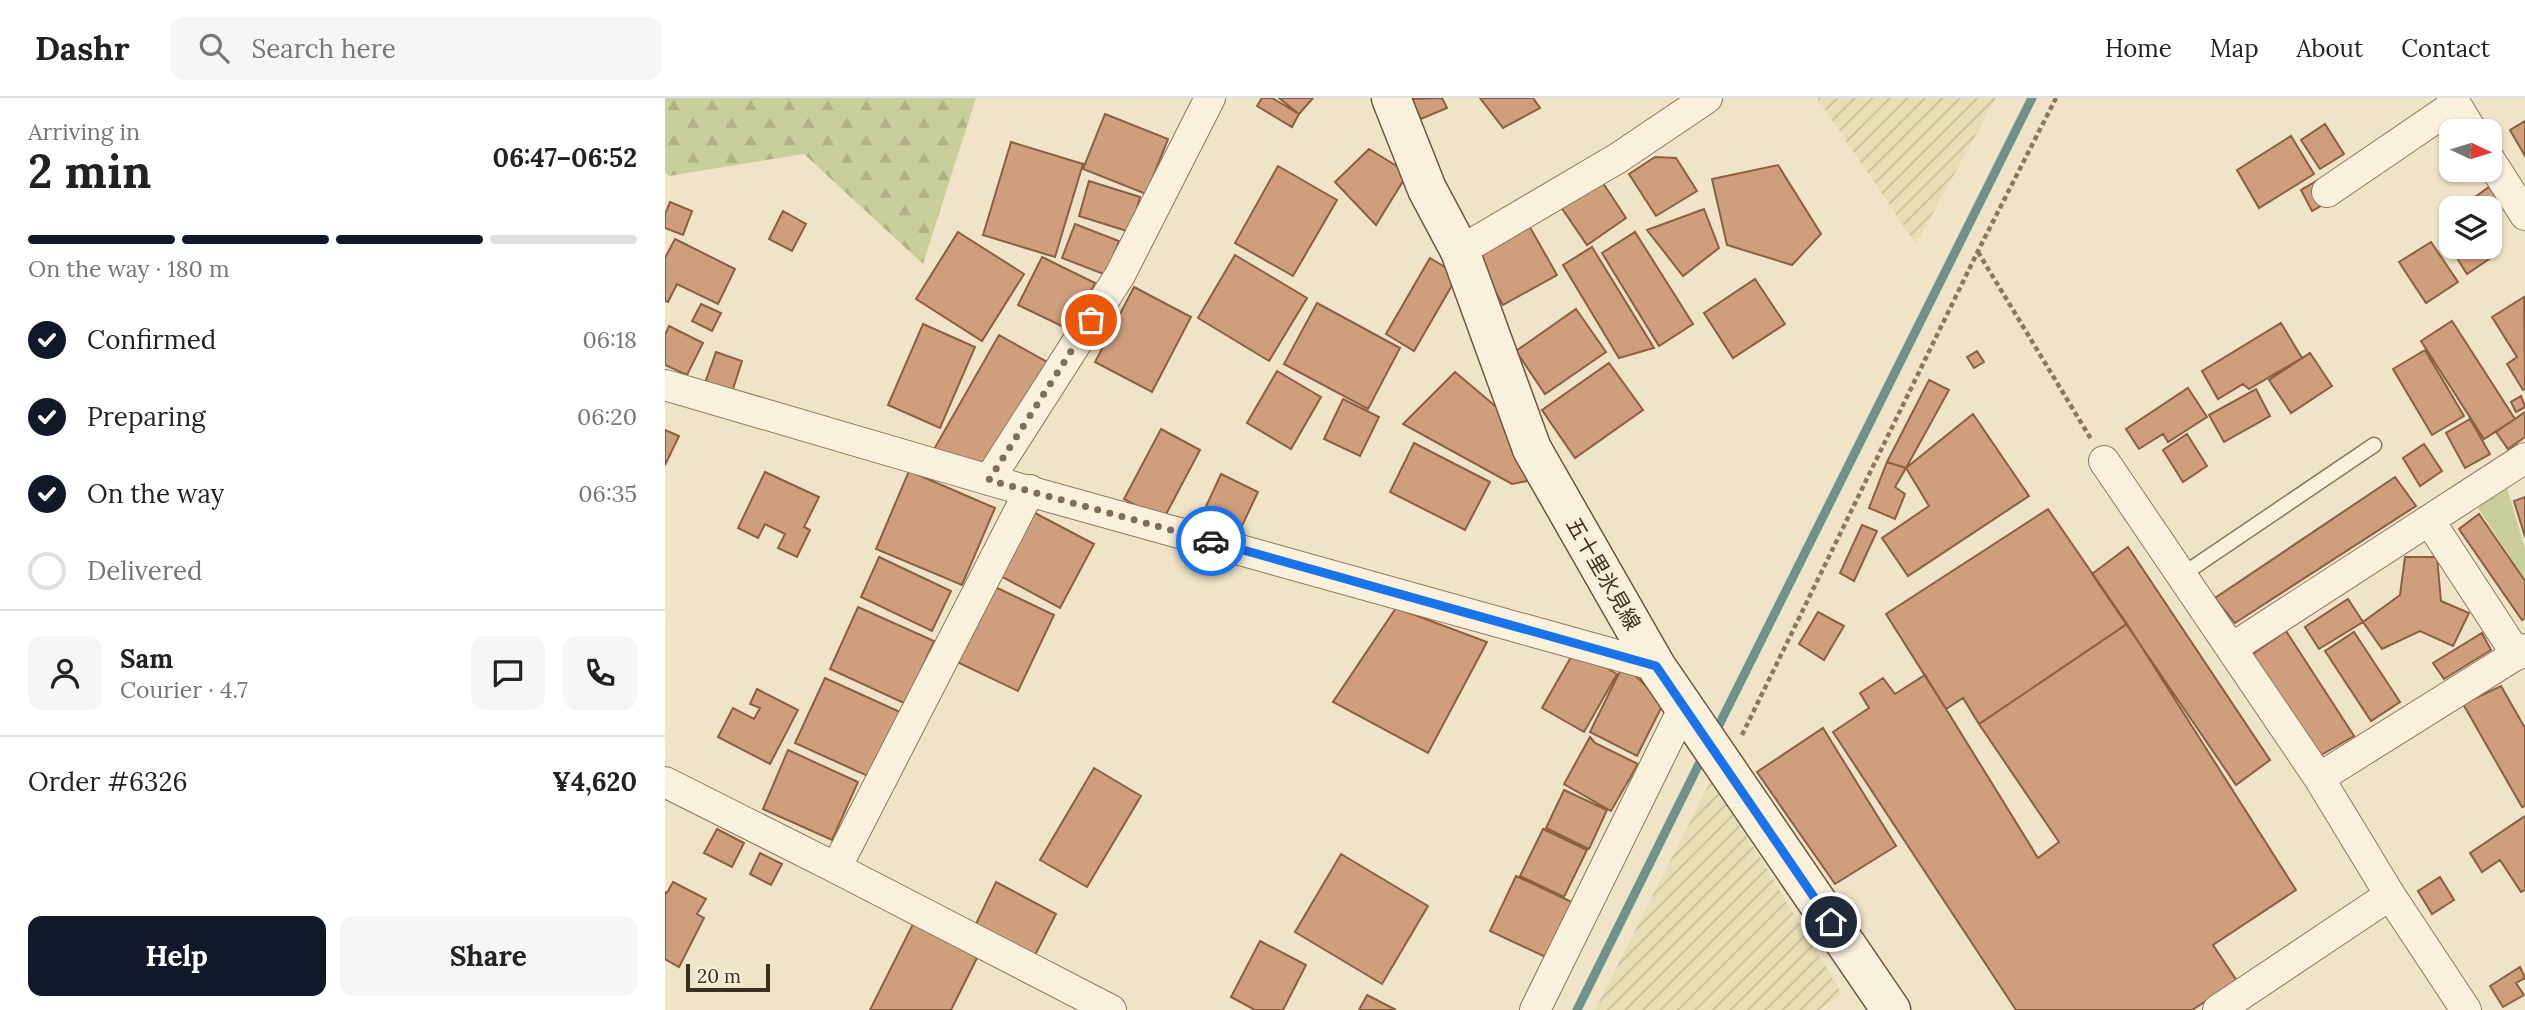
<!DOCTYPE html>
<meta charset="utf-8">
<style>
body{margin:0;font-family:Lora,"Noto Sans JP",serif;background:#f6f6f6;color:#222;height:100vh;display:flex;flex-direction:column;font-size:26px;white-space:nowrap}
*{box-sizing:border-box;margin:0}
p{font-size:23px;color:#767676}
.icon{flex:none;width:38px;height:38px;fill:none;stroke:currentColor;stroke-width:2;stroke-linecap:round;stroke-linejoin:round}
.map{position:relative;flex:1;overflow:hidden}
.details{display:flex;flex-direction:column;background:#fff;width:665px}
.details>*{flex:none}
.needle{width:46px;rotate:94deg}
.buttons{position:absolute;left:1774px;top:21px;display:grid;gap:14px}
.buttons a{display:grid;place-items:center;width:63px;height:63px;border-radius:14px;background:#fff;box-shadow:0 2px 5px #0004;font-size:35px}
.scale{position:absolute;left:21px;bottom:18px;width:84px;box-sizing:border-box;padding-left:7px;border:4px solid #3d2e20;border-top:0;font-size:19px;line-height:24px;white-space:nowrap;color:#3d2e20;-webkit-text-stroke:5px #f7eed8;paint-order:stroke}
.pin{position:absolute;display:grid;place-items:center;width:60px;height:60px;color:#fff;margin:-30px;border:4px solid #fff;border-radius:50%;box-shadow:0 2px 7px #0007}
.courier{position:absolute;display:grid;place-items:center;width:70px;height:70px;margin:-35px;border:5px solid #1a73e8;border-radius:50%;background:#fff;color:#222;box-shadow:0 2px 9px #0007}
.summary em{font-style:normal;font-weight:700}
.summary div{display:flex;flex-direction:column-reverse}
.summary{display:flex;align-items:center;justify-content:space-between;height:119px;padding:0 28px}
h1{font-size:46px;font-weight:700;line-height:52px}
.bar{display:grid;grid-template-columns:repeat(4,1fr);gap:10px 7px;align-content:center;height:84px;padding:0 28px}
.bar i{height:9px;border-radius:5px;background:#e0e0e0}
.bar .selected{background:#111827}
.bar p{grid-column:span 4}
.line{display:flex;align-items:center;gap:18px;padding:0 28px;border-top:2px solid #e0e0e0}
.line div{flex:1}
.round{display:grid;place-items:center;flex:none;width:74px;height:74px;border-radius:14px;background:#f6f6f6}
ol{padding:0 28px;list-style:none}
li{display:flex;align-items:center;gap:21px;height:77px}
li p{margin-inline-start:auto}
li .icon{padding:7px;border-radius:50%;background:#111827;color:#fff;stroke-width:4}
li:last-child{color:#767676}
li i{width:38px;height:38px;border:4px solid #e0e0e0;border-radius:50%}
.button{display:flex;gap:14px;margin-top:auto;padding:14px 28px}
.button a{flex:1;height:80px;border-radius:14px;background:#111827;color:#fff;font-size:28px;font-weight:700;line-height:80px;text-align:center}
.button a+a{background:#f6f6f6;color:#222}
header{display:flex;align-items:center;gap:42px;box-sizing:border-box;height:98px;padding:0 35px;background:#fff;border-bottom:2px solid #e0e0e0}
header strong{font-size:33px}
nav{display:flex;gap:38px;margin-inline-start:auto;font-size:24px}
.search{width:490px;height:63px;background:#f6f6f6;display:flex;align-items:center;gap:18px;box-sizing:border-box;padding:0 24px;border-radius:14px;color:#767676;font-size:26px}
main{display:flex;flex:1;min-height:0}
.map>svg:first-child{display:block}
</style>
<header>
<strong>Dashr</strong>
<div class="search"><svg class="icon" aria-label="search" viewBox="0 0 24 24"><circle cx="10" cy="10" r="6"/><path d="M15 15l6 6"/></svg>Search here</div>
<nav><a>Home</a><a>Map</a><a>About</a><a>Contact</a></nav>
</header>
<main>
<section class="details">
<div class="summary"><div><h1>2 min</h1><p>Arriving in</p></div><em>06:47–06:52</em></div>
<div class="bar"><i class="selected"></i><i class="selected"></i><i class="selected"></i><i></i><p>On the way · 180 m</p></div>
<ol>
<li><svg class="icon" aria-label="check" viewBox="0 0 24 24"><path d="M5 12l5 5 9-10"/></svg>Confirmed<p>06:18</p></li>
<li><svg class="icon" aria-label="check" viewBox="0 0 24 24"><path d="M5 12l5 5 9-10"/></svg>Preparing<p>06:20</p></li>
<li><svg class="icon" aria-label="check" viewBox="0 0 24 24"><path d="M5 12l5 5 9-10"/></svg>On the way<p>06:35</p></li>
<li><i></i>Delivered</li>
</ol>
<div class="line" style="height:126px"><a class="round"><svg class="icon" aria-label="person" viewBox="0 0 24 24"><circle cx="12" cy="8" r="4"/><path d="M4 21q1-7 8-7t8 7"/></svg></a><div><b>Sam</b><p>Courier · 4.7</p></div><a class="round"><svg class="icon" aria-label="chat" viewBox="0 0 24 24"><path d="M4 5h16v11H9l-5 4z"/></svg></a><a class="round"><svg class="icon" aria-label="phone" viewBox="0 0 24 24"><path d="M5 4h4l2 5-3 2q2 4 5 5l2-3 5 2v4C11 20 4 13 5 4z"/></svg></a></div>
<div class="line" style="height:91px"><div>Order #6326</div><b>¥4,620</b></div>
<div class="button"><a>Help</a><a>Share</a></div>
</section>
<div class="map">
<svg width="1860" height="912" viewBox="0 0 1860 912">
<defs>
<pattern id="farmland-furrows" width="10" height="10" patternUnits="userSpaceOnUse" patternTransform="scale(1.75)"><rect width="10" height="10" fill="#e6deb5"/><path d="M-1 1l2-2M0 10L10 0M9 11l2-2" fill="none" stroke="#c6bf9b"/></pattern>
<pattern id="forest-firs" width="22" height="20" patternUnits="userSpaceOnUse" patternTransform="scale(1.75)"><rect width="22" height="20" fill="#c9cf9b"/><path d="M5 1l3.5 6h-7zM16 11l3.5 6h-7z" fill="#aeb285"/></pattern>
</defs>
<rect width="100%" height="100%" fill="#f0e4c8"/>
<!-- farmland -->
<path fill="url(#farmland-furrows)" d="M1152 0H1331L1251 146Z
M1047 680 1177 896 1154 912H930Z"/>
<!-- grass -->
<path fill="#c9cf9b" d="M1842 390 1860 450V482L1813 410Z"/>
<!-- forest -->
<path fill="url(#forest-firs)" d="M0 0H311L258 166 139 56 4 78 0 75Z"/>
<g fill="none" stroke-linecap="round" stroke-linejoin="round">
<!-- stream -->
<path stroke="#6f938a" stroke-width="9" d="M1049 637 1367 0
M912 912 1039 656"/>
</g>
<!-- building -->
<path fill="#cf9f7d" stroke="#8d5f41" stroke-width="2" d="M597 0H607L634 16 627 29 592 8Z
M614 0H648L634 16Z
M777 0 782 10 756 21 746 1Z
M815 0H868L875 10 838 30Z
M440 16 503 41 481 96 418 71Z
M1860 23V58L1845 32Z
M1660 26 1679 56 1655 71 1636 42Z
M1626 38 1649 76 1594 110 1572 72Z
M346 44 418 66 390 159 318 137Z
M704 51 743 75 711 127 670 84Z
M990 59 1011 60 1032 93 991 118 964 76Z
M1113 67 1156 136 1127 167 1062 147 1047 81Z
M613 68 672 102 628 178 570 145Z
M1655 81 1666 102 1647 113 1636 92Z
M936 82 961 120 922 147 896 109Z
M424 83 475 99 465 134 414 118Z
M1824 89 1837 108 1825 117V110H1801L1799 107Z
M5 104 27 113 18 137 0 130V116Z
M1039 111 1054 150 1018 178 982 132Z
M118 113 141 126 127 153 104 141Z
M862 124 892 177 838 207 808 154Z
M410 126 454 143 441 177 397 160Z
M1787 128V149H1825L1830 157 1802 176 1776 135Z
M293 134 359 176 317 243 251 201Z
M970 134 1028 226 994 248 937 155Z
M10 141 70 171 53 206 12 186 3 204 0 203V160Z
M1766 144 1793 184 1761 205 1734 164Z
M927 149 989 250 954 260 898 167Z
M570 157 642 200 604 263 533 220Z
M377 159 430 185 407 233 353 207Z
M765 160 793 177 749 253 721 236Z
M1090 181 1120 226 1068 260 1039 215Z
M469 189 526 219 487 294 430 264Z
M1859 199 1860 291 1858 292 1842 266 1852 259 1827 219Z
M652 205 735 250 703 311 619 266Z
M36 206 56 215 47 233 27 223Z
M911 211 941 254 880 296 851 253Z
M1787 223 1850 321 1819 341 1756 243Z
M1616 225 1637 260 1584 291 1578 286 1553 301 1537 273Z
M258 226 310 249 275 330 223 307Z
M4 228 38 245 22 277 0 267V237Z
M334 237 382 264 324 367 268 353Z
M1760 252 1799 318 1767 337 1728 271Z
M1312 253 1319 264 1309 270 1302 259Z
M51 254 77 263 67 294 40 285Z
M1645 255 1667 288 1626 315 1604 282Z
M944 265 978 312 910 360 877 312Z
M612 273 656 299 626 351 582 325Z
M790 274 835 312 868 382 847 386 738 326Z
M1264 282 1284 292 1241 370 1222 364Z
M1523 290 1542 319 1503 344 1498 336 1474 351 1461 331Z
M1591 291 1605 318 1559 344 1544 317Z
M1856 298 1860 309 1851 314 1846 304Z
M678 301 714 319 695 358 659 341Z
M1860 314V339L1843 351 1831 334Z
M1308 316 1364 398 1243 478 1217 440 1264 408 1241 370Z
M1805 321 1825 356 1800 370 1781 335Z
M496 331 535 352 498 422 459 401Z
M0 332 14 338 0 367Z
M1522 336 1542 368 1518 384 1498 352Z
M749 345 825 384 800 432 725 394Z
M1759 346 1777 373 1755 388 1738 360Z
M1222 364 1241 370 1230 389 1240 396 1230 421 1204 410Z
M244 373 330 410 297 487 211 451Z
M100 374 154 399 139 429 145 432 132 459 113 450 120 436 100 426 93 440 73 430Z
M556 376 593 394 575 432 538 415Z
M1730 379 1751 408 1570 525 1550 500Z
M1860 399V439L1849 403Z
M1383 411 1462 526 1314 626 1298 600 1281 611 1221 516Z
M368 414 429 446 395 510 334 477Z
M1814 416 1860 483V520L1857 522 1794 431Z
M1197 427 1212 433 1189 483 1175 475Z
M1463 449 1605 662 1571 687 1427 476Z
M214 459 286 493 267 533 196 499Z
M1740 459H1772L1776 503 1804 515 1788 548 1755 533 1717 551 1698 524 1735 497Z
M326 487 389 517 353 593 290 563Z
M1683 501 1698 524 1654 551 1640 529Z
M193 509 269 543 241 606 165 571Z
M731 510 822 544 763 655 668 604Z
M1153 514 1179 528 1159 562 1134 546Z
M1462 526 1631 792 1548 847 1572 883 1527 912H1351L1168 634 1204 610 1195 595 1218 580 1230 596 1260 577 1373 760 1394 744 1314 626Z
M1621 533 1689 638 1651 660 1585 558Z
M1689 534 1735 604 1706 623 1660 553Z
M1817 535 1826 552 1779 581 1768 565Z
M910 552 952 576 919 634 877 610Z
M958 567 999 604 972 658 925 634Z
M160 580 235 614 205 679 130 645Z
M1836 588 1860 630V708L1857 709 1798 606Z
M92 591 133 612 105 666 53 639 68 610 89 621 95 610 85 606Z
M1158 630 1231 748 1170 786 1092 674Z
M925 639 930 645 973 666 946 713 899 686Z
M123 652 193 684 167 742 98 711Z
M429 670 476 698 422 789 375 762Z
M899 692 942 712 924 751 881 730Z
M1860 718V792L1856 794 1835 762 1817 774 1805 755Z
M52 731 79 745 67 769 39 755Z
M878 731 922 752 899 799 855 778Z
M95 755 117 766 106 787 85 776Z
M676 756 763 808 717 886 630 834Z
M851 778 911 806 885 861 825 833Z
M1775 779 1789 802 1767 816 1753 793Z
M8 784 41 801 32 816 39 820 14 869 0 861V794L2 795Z
M331 784 391 816 368 861 310 828Z
M249 824 314 856 286 912H205Z
M595 843 641 867 618 912H590L566 899Z
M1855 869 1860 880 1851 885 1859 897 1838 909 1825 888Z
M702 897 731 912H694Z"/>
<g fill="none" stroke-linecap="round" stroke-linejoin="round">
<defs>
<path id="lane" d="M1517 477 1709 347"/>
<path id="street" d="M1787 0 1807 33
M1825 62 1860 117
M1662 94 1791 6
M795 153 953 60 1042 0
M0 287 324 382 991 568
M1439 363 1654 680 1725 797 1801 912
M324 382 455 177 545 0
M1764 422 1852 557
M1567 550 1860 360
M1654 680 1860 551
M0 684 171 770 446 912
M171 770 365 392
M870 912 1020 607
M1553 912 1725 797"/>
<path id="secondary" d="M726 0 762 91 795 153 867 351 991 568 1226 912"/>
</defs>
<!-- lane casing -->
<use href="#lane" stroke="#8d765c" stroke-width="17"/>
<!-- street casing -->
<use href="#street" stroke="#8d765c" stroke-width="32"/>
<!-- secondary casing -->
<use href="#secondary" stroke="#6f573f" stroke-width="41"/>
<!-- path -->
<path stroke="#8d765c" stroke-width="4.5" stroke-dasharray="5 3.5" stroke-linecap="butt" d="M1313 154 1426 341
M1077 637 1313 153 1391 0"/>
<!-- lane -->
<use href="#lane" stroke="#faf1dc" stroke-width="14"/>
<!-- street -->
<use href="#street" stroke="#faf1dc" stroke-width="30"/>
<!-- secondary -->
<use href="#secondary" stroke="#faf1dc" stroke-width="38"/>
</g>
<g fill="none" stroke-linecap="round" stroke-linejoin="round">
<!-- done -->
<path stroke="#7c6e5b" stroke-width="7" stroke-dasharray="0 12.6" d="M426 222 324 382 546 443"/>
<!-- route -->
<path stroke="#1a73e8" stroke-width="9" d="M546 443 991 568 1166 824"/>
</g>
<g text-anchor="middle" stroke-width="5" stroke-linejoin="round" paint-order="stroke">
<!-- street labels -->
<g font-size="21" fill="#3d2e20" stroke="#f7eed8">
<text transform="translate(938 476) rotate(60)" y="7">五十里氷見線</text>
</g>
</g>
</svg>
<div class="buttons">
<a><svg class="needle" viewBox="-14 -14 28 28"><path d="M0-13l5 13h-10z" fill="#e53935"/><path d="M0 13l5-13h-10z" fill="#767676"/></svg></a>
<a><svg class="icon" aria-label="layers" viewBox="0 0 24 24"><path d="M12 4l9 5-9 5-9-5zM3 14l9 5 9-5"/></svg></a>
</div>
<div class="scale">20 m</div>
<div class="pin" style="left:426px;top:222px;background:#ea580c"><svg class="icon" aria-label="bag" viewBox="0 0 24 24"><path d="M5 8h14l-1 12H6zM9 8a3 3 0 0 1 6 0"/></svg></div>
<div class="pin" style="left:1166px;top:824px;background:#1f2937"><svg class="icon" aria-label="home" viewBox="0 0 24 24"><path d="M3 11l9-7 9 7M6 9v11h12V9"/></svg></div>
<div class="courier" style="left:546px;top:443px"><svg class="icon" aria-label="car" viewBox="0 0 24 24"><path d="M5 17H2v-5l4-1 3-4h7l3 4 3 1v5h-3M9 17h6M6 11h13"/><circle cx="7" cy="17" r="2"/><circle cx="17" cy="17" r="2"/></svg></div>
</div>
</main>
